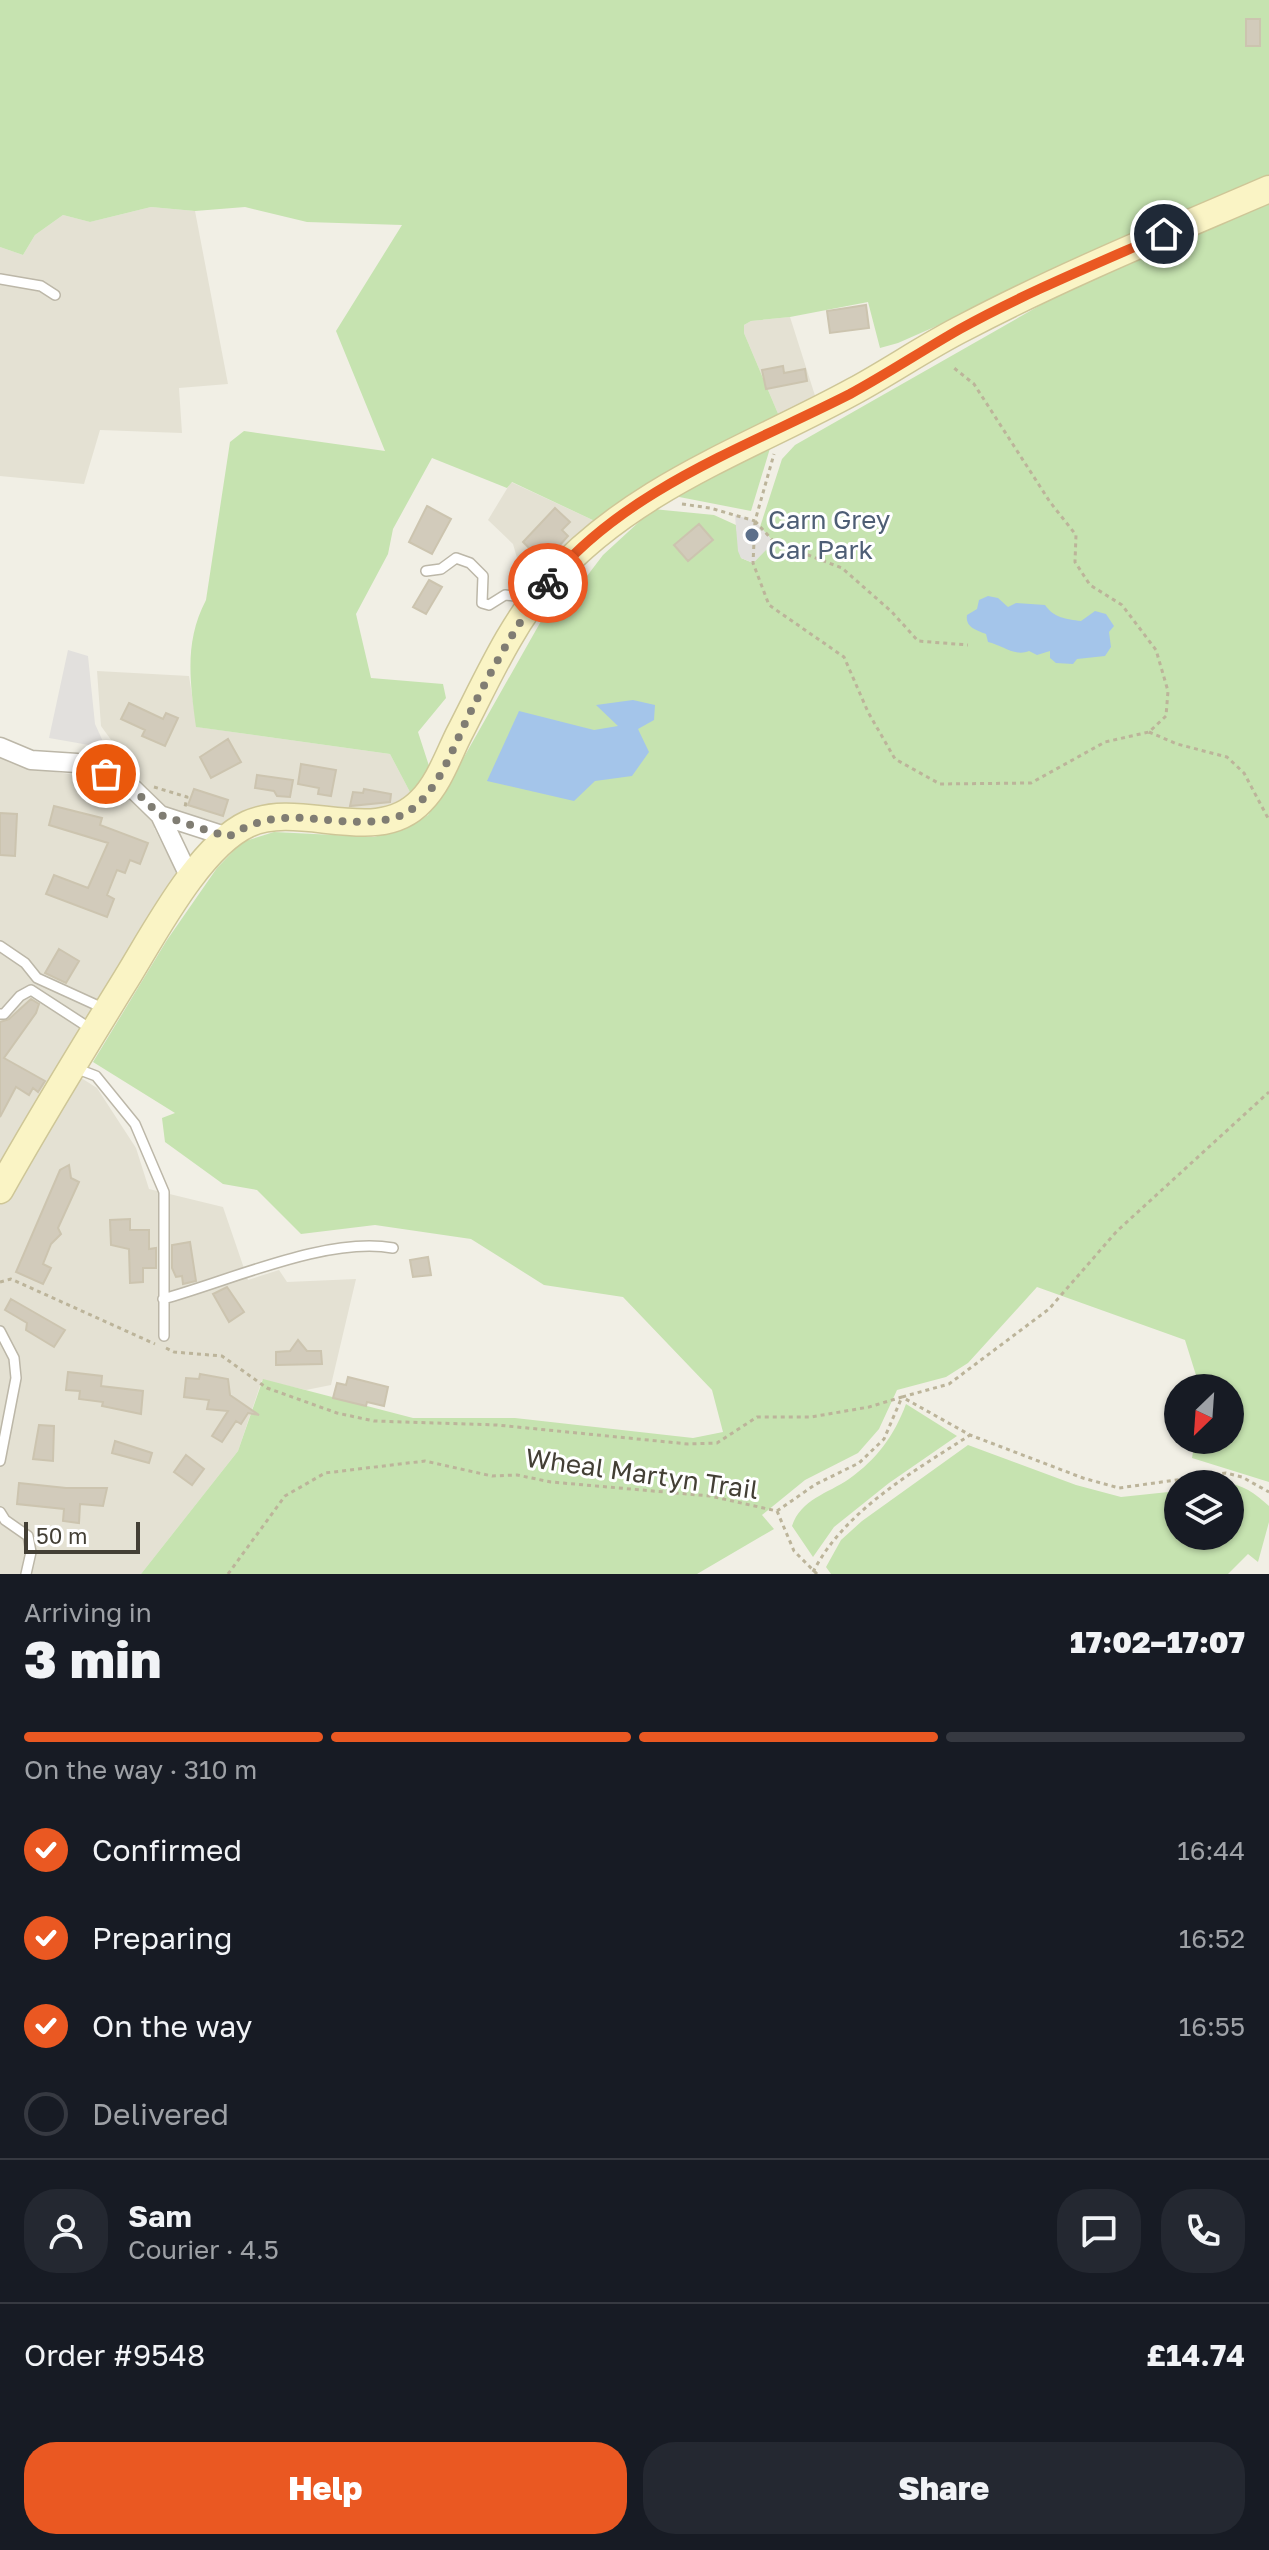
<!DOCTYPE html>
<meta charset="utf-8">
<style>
body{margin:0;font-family:"Golos Text",sans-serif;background:#242831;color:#f1f3f6;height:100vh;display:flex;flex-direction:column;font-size:30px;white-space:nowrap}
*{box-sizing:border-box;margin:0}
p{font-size:26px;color:#9ea1a6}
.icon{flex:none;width:44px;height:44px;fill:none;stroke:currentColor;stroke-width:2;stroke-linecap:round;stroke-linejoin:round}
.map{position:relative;height:1574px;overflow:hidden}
.side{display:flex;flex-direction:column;background:#171b24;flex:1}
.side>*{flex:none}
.needle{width:52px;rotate:205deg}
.controls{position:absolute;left:1164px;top:1374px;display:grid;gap:16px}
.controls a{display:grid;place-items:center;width:80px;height:80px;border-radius:50%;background:#171b24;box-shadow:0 2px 6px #0004;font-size:40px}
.scale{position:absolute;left:24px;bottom:20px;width:116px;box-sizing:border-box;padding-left:8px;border:4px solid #433f35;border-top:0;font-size:22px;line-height:28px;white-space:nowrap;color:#433f35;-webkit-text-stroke:6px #fff;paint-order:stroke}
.pin{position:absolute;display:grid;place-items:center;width:68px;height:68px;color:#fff;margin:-34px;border:4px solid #fff;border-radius:50%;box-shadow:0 2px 8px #0007}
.courier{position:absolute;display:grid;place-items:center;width:80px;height:80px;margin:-40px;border:6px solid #ea5822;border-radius:50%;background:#fff;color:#222;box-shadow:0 2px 10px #0007}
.summary em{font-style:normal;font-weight:800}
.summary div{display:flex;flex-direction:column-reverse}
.summary{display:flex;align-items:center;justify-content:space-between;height:136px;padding:0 24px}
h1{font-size:52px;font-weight:800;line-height:60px}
.bar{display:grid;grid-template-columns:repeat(4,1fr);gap:12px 8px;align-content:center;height:96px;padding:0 24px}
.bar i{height:10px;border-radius:6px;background:#363941}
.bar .on{background:#ea5822}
.bar p{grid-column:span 4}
.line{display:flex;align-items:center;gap:20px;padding:0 24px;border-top:2px solid #363941}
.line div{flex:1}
.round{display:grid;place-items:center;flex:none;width:84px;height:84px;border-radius:32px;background:#242831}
ol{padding:0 24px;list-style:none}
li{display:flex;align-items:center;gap:24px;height:88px}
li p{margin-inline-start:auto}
li .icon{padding:8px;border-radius:50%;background:#ea5822;color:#fff;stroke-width:4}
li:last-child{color:#9ea1a6}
li i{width:44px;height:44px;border:4px solid #363941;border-radius:50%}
.primary-button{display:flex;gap:16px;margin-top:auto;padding:16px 24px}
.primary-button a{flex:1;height:92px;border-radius:32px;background:#ea5822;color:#fff;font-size:32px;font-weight:800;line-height:92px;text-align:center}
.primary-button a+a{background:#242831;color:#f1f3f6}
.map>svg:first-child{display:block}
</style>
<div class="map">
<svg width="1269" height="1574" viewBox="0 0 1269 1574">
<rect width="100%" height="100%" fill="#f1efe5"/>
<!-- residential -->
<path fill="#e4e1d3" d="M151 207 195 211 228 384 179 388 182 433 100 430 84 484 0 476V247L23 255 35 235 63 215 90 222Z
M790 317 818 405 779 416 744 333V325L751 321Z
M511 482 599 523 533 585 519 565 513 544 488 520Z
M97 671 189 676 197 727 390 754 411 794 389 812 266 808 220 825 171 816 154 828 182 883 64 1067 97 1088 136 1148 149 1189 223 1207 248 1280 279 1270 287 1282 356 1279 331 1385 306 1390 262 1380 238 1451 141 1574H0V756L49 771 89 777 122 794 127 762 101 726Z"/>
<!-- green -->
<path fill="#c6e3b0" d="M0 0H1269V180L898 343 880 348 868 302 790 317 751 321 744 325V333L779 416 599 523 512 482 507 488 432 458 393 529 388 554 356 614 371 678 443 684 446 698 418 732 431 772 411 794 390 754 196 727C190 681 184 642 206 600L230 442 244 431 385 451 336 331 402 225 307 222 245 207 195 211 151 207 90 222 63 215 35 235 23 255 0 247Z
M1269 204V1482L1192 1458 1195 1440H1230V1388H1200L1185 1340 1037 1287 968 1363 946 1377 897 1390 879 1429 858 1453 805 1480 762 1515 774 1529 697 1574H141L238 1451 263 1379 413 1418H515L693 1438 723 1432 712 1390 623 1297 544 1285 471 1239 375 1225 301 1234 257 1190 223 1184 165 1142 162 1118 175 1113 93 1062 167 940 217 868 242 842 274 832 374 837 409 827 428 815 455 773 549 607 562 609 603 555 653 509 714 515 736 525 741 558 753 563 773 542 760 527 782 459 795 445 1102 270Z
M771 445 751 511 669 495Z
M906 1404 957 1436 889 1483 834 1527 813 1557 792 1526C801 1499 827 1494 849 1479 877 1459 894 1436 906 1404Z
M968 1445 1076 1485 1121 1497 1178 1491V1536H1230V1484H1214C1236 1479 1254 1492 1269 1506V1522L1258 1562 1248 1554 1228 1574H831L826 1567 841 1540 862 1521Z"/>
<!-- parking -->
<path fill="#e2e0dd" d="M735 515 755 521 774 542 753 563 741 558 738 551Z
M68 650 88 656 95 724 106 748 49 738Z"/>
<!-- water -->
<path fill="#a4c5ea" d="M988 596 998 598 1008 607 1016 603 1045 605C1054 618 1066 619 1081 621L1095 611 1106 614 1114 626 1109 632 1111 647 1105 656 1077 659 1073 664 1056 663 1050 658V651L1037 655 1029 651C1015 657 1002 645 988 642L986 634C976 630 965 627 967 615L977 609 979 600Z
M633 700 655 705 654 720 638 729 649 752 632 776 595 781 574 801 487 781 519 711 594 730 618 726 596 705Z"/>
<!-- building -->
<path fill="#d2cbbb" stroke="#ccc4af" stroke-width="2" d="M1246 19H1260V46H1246Z
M866 305 869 328 830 333 827 311Z
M783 366 784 373 805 369 807 381 766 389 762 370Z
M427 506 451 519 432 554 409 542Z
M555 508 570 522 562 530 568 536 534 574 522 564 533 552 523 542Z
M699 524 713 540 688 561 674 545Z
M429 580 442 587 426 614 413 607Z
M129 703 163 719 166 713 178 718 165 746 142 736 145 730 121 719Z
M228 739 241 762 211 778 200 757Z
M301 764 336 770 331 796 318 794 319 788 298 784Z
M257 775 293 780 290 797 277 796 274 791 255 788Z
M194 789 228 800 223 816 188 805Z
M364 789 391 794 390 802 350 806 353 792 363 793Z
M54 806 102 818 100 825 148 843 140 864 130 860 125 873 117 870 107 895 114 899 107 917 46 894 54 875 88 888 108 843 49 825Z
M0 813 17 814 15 856 0 855Z
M59 949 79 961 66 983 45 973Z
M31 999 39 1004 36 1013 4 1058 45 1081 38 1092 33 1088 29 1095 16 1087 0 1117V1022L9 1019Z
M69 1165 71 1178 79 1182 58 1228 61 1234 51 1244 43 1264 51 1268 43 1284 16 1272 60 1170Z
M130 1219V1230H149V1249L156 1248V1268H143V1282L130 1283 129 1249 111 1245 110 1220Z
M190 1242 196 1281 183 1284 182 1276 176 1277 172 1268V1245Z
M428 1257 431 1275 413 1277 410 1260Z
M227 1287 244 1312 229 1322 213 1294Z
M11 1299 65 1330 54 1347 26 1330 27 1323 5 1310Z
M298 1340 307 1351H321L322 1364 276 1365V1352L290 1351Z
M68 1372 102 1376 101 1386 143 1391 141 1414 102 1406 103 1402 79 1399 80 1391 66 1390Z
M200 1374 228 1379 230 1395 259 1415 248 1413 241 1424 236 1421 222 1442 212 1436 228 1411 207 1409 209 1400 184 1397 186 1378 199 1379Z
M348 1377 388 1387 384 1406 367 1402 366 1406 333 1398 337 1383 346 1385Z
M39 1425 54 1426 53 1461 33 1459Z
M115 1441 152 1453 149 1463 112 1453Z
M186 1455 204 1469 192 1485 174 1472Z
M19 1483 66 1488H107L103 1506 80 1504 79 1523 63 1521 64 1509 17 1504Z"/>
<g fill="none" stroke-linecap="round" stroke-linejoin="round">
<defs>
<path id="lane" d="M0 279 41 286 55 295
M426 571 441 569 456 558 470 563 483 576 482 603 489 605 505 595 532 598
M0 946 25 963 37 978 105 1009
M0 1014H4L20 996 31 990 91 1029
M75 1068 96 1076 135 1124 164 1192V1336
M163 1299C229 1281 327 1236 393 1248
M0 1331 14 1358 16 1378 0 1461
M0 1512 5 1520 28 1536 31 1552 26 1574"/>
<path id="street" d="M0 747 31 760 77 763 124 780 160 815 190 878
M160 815 228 837"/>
<path id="secondary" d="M0 1190C39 1120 81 1052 123 984 152 938 198 847 248 824 301 800 377 848 421 801 439 783 448 756 459 734 486 682 511 624 550 580 633 487 748 449 854 391 891 371 927 346 965 327 1064 275 1167 233 1269 189"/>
</defs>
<!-- lane casing -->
<use href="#lane" stroke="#bcb7a8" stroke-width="12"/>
<!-- street casing -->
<use href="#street" stroke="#bcb7a8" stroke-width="21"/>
<!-- secondary casing -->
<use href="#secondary" stroke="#cec697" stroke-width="29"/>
<!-- path -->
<path stroke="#bcb49a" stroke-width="3" stroke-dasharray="4 4" stroke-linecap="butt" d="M682 504 710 508 755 521 774 454
M755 521 753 563 769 605 844 657 868 712 895 759 940 784 1031 783 1105 742 1149 732 1166 716 1168 691 1156 650 1122 605 1090 585 1075 562 1076 535 1050 502 974 384 954 368
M755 521 774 542 842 568 892 612 918 641 968 645
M1149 732 1177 744 1227 757 1244 773 1269 820
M154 787 187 797 185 807
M0 1282 11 1279 155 1344
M166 1348 174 1352 222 1356 267 1388 337 1413 374 1421 497 1425 688 1444 717 1443 757 1417H811L869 1407 902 1397 970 1435 1083 1478 1119 1488 1226 1473 1242 1477 1269 1492
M777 1511 794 1551 817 1574
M813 1572C845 1510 913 1472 970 1435
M228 1574 285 1496 325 1473 425 1461 492 1476 517 1475 551 1482 710 1496 777 1511 816 1484 859 1463 884 1439 902 1397 949 1384 1049 1309 1117 1231 1269 1092"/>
<!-- lane -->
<use href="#lane" stroke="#fff" stroke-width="9"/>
<!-- street -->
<use href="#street" stroke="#fff" stroke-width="18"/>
<!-- secondary -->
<use href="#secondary" stroke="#faf4c5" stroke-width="26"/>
</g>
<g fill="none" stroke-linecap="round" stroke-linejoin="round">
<!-- done -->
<path stroke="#807d73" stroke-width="8" stroke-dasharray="0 14.4" d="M106 774 124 780 160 815 228 837C287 799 329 831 389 819 401 817 413 810 421 801 443 779 455 743 469 715 492 669 516 624 548 583"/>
<!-- route -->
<path stroke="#ea5822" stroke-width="10" d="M548 583C623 490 746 447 850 394 887 374 923 350 960 329 1025 293 1096 264 1164 234"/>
</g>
<!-- markers -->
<circle fill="#5c6f8a" stroke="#fff" stroke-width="3" cx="752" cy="535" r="8"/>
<g text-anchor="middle" stroke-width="6" stroke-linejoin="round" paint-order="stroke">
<!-- service labels -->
<g font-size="26" fill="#4e5e75" stroke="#fff" text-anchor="start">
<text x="768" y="529">Carn Grey<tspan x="768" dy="30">Car Park</tspan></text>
</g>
<!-- street labels -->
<g font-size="26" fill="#433f35" stroke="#fff">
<text transform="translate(642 1474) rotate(8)" y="9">Wheal Martyn Trail</text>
</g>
</g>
</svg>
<div class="controls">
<a><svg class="needle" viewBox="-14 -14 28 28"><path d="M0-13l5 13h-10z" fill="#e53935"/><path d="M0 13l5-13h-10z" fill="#9ea1a6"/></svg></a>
<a><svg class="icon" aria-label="layers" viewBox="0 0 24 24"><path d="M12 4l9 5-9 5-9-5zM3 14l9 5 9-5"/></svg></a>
</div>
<div class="scale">50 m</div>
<div class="pin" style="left:106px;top:774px;background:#ea580c"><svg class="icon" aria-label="bag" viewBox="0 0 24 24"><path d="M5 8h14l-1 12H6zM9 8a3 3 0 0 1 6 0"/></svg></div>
<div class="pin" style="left:1164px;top:234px;background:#1f2937"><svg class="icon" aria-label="home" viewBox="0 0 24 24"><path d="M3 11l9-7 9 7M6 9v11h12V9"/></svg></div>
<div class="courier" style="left:548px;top:583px"><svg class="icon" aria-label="bike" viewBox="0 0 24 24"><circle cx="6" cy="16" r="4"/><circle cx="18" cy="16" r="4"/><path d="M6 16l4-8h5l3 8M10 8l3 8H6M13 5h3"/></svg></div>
</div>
<section class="side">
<div class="summary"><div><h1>3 min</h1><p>Arriving in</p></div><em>17:02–17:07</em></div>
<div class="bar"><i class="on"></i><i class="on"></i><i class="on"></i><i></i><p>On the way · 310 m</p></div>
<ol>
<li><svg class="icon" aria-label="check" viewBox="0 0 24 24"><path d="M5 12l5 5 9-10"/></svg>Confirmed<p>16:44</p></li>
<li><svg class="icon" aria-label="check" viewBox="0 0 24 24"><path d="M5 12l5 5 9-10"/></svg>Preparing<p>16:52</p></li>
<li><svg class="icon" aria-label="check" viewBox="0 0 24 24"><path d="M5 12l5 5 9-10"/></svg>On the way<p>16:55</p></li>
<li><i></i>Delivered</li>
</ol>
<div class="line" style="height:144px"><a class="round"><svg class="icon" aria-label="person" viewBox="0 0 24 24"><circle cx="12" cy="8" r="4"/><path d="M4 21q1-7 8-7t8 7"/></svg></a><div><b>Sam</b><p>Courier · 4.5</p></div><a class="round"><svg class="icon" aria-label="chat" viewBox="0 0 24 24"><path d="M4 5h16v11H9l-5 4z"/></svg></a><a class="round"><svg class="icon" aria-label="phone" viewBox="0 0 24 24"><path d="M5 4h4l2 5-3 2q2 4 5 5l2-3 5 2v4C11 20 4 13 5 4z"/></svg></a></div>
<div class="line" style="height:104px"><div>Order #9548</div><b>£14.74</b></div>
<div class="primary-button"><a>Help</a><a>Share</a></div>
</section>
